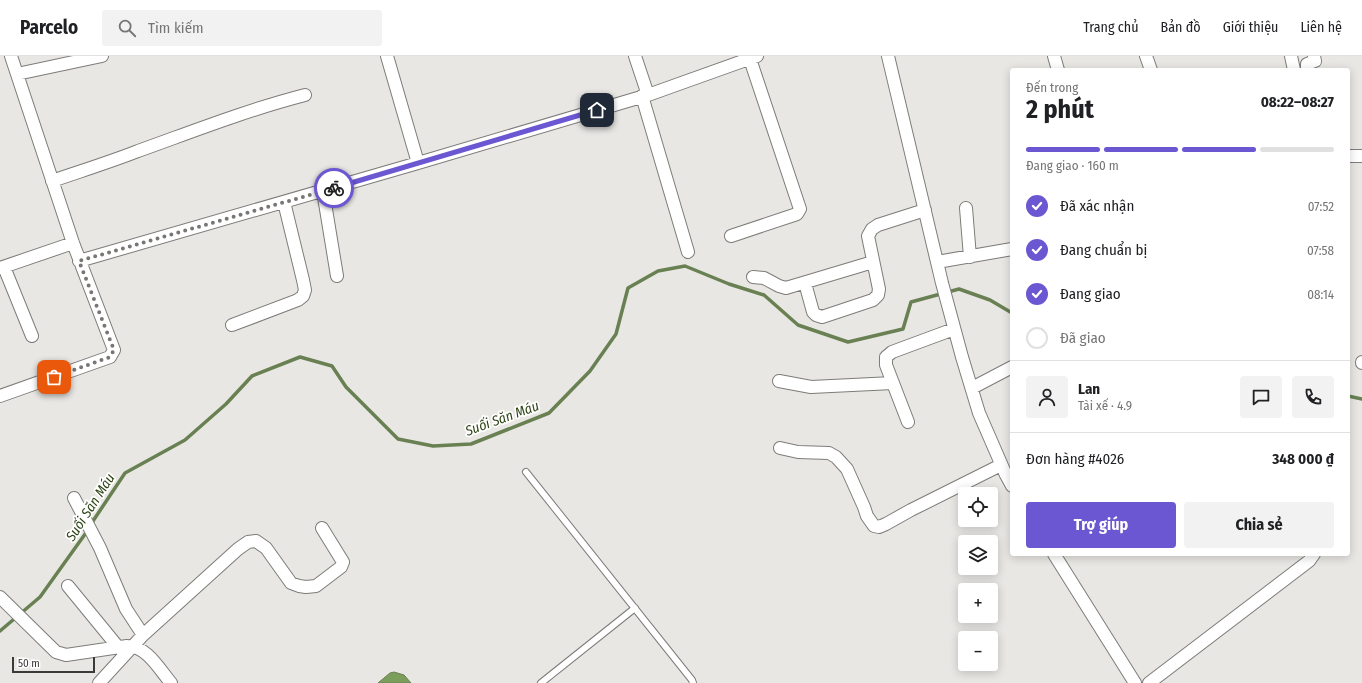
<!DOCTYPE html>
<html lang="vi">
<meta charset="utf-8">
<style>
body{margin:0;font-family:"Fira Sans Condensed",sans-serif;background:#f2f2f2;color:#202124;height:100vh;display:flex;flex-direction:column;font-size:15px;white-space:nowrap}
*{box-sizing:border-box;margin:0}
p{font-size:13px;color:#757577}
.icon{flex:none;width:22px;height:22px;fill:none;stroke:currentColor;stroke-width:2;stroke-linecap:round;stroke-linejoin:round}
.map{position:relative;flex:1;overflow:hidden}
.sheet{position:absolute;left:1010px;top:12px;width:340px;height:488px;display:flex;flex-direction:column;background:#fff;border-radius:4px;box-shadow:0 2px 10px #0003}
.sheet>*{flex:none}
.tools{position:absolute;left:958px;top:431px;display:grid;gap:8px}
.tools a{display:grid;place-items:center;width:40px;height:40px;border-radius:4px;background:#fff;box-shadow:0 2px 10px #0003;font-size:20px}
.scale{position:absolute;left:12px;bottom:10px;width:83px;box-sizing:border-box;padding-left:4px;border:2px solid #3b3a39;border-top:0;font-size:11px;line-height:14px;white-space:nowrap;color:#3b3a39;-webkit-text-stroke:3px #fff;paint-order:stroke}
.pin{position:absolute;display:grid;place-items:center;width:34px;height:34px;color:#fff;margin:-17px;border-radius:8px;box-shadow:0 2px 6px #0006}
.courier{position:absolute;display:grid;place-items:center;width:40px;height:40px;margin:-20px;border:3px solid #6b57d1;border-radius:50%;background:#fff;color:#222;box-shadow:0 1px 5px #0007}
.head em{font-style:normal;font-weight:700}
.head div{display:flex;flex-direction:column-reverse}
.head{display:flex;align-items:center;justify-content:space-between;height:68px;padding:0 16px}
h1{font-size:26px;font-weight:700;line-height:30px}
.bar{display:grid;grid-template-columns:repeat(4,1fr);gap:6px 4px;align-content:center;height:48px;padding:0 16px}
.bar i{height:5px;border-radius:3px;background:#e0e0e0}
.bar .active{background:#6b57d1}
.bar p{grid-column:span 4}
.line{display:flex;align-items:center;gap:10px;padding:0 16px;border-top:1px solid #e0e0e0}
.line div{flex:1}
.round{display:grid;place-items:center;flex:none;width:42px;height:42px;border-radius:4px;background:#f2f2f2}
ol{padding:0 16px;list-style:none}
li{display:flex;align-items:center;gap:12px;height:44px}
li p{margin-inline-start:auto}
li .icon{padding:4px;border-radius:50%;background:#6b57d1;color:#fff;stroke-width:4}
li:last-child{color:#757577}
li i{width:22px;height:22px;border:2px solid #e0e0e0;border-radius:50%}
.button{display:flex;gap:8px;margin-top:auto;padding:8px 16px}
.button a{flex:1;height:46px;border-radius:4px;background:#6b57d1;color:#fff;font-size:16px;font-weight:700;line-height:46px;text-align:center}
.button a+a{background:#f2f2f2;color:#202124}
header{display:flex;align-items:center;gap:24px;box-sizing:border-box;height:56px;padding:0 20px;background:#fff;border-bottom:1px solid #e0e0e0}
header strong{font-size:19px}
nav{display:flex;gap:22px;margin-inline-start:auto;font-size:14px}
.search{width:280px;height:36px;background:#f2f2f2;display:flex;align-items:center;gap:10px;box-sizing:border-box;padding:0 14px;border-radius:4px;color:#757577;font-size:15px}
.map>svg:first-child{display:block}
</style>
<header>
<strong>Parcelo</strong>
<div class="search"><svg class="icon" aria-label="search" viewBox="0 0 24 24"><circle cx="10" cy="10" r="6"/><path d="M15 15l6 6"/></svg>Tìm kiếm</div>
<nav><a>Trang chủ</a><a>Bản đồ</a><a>Giới thiệu</a><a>Liên hệ</a></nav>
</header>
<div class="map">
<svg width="1362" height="627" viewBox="0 0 1362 627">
<rect width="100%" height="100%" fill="#e9e7e4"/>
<!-- water -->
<path fill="#7c9e5d" stroke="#688052" d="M394 616 404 619 411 627H378L390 617Z"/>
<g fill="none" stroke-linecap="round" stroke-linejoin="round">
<!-- stream -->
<path stroke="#688052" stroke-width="3.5" d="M1348 340 1362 343
M91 468 125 417 185 384 226 348 252 320 300 301 332 310 346 331 398 383 433 390 471 388 549 357 590 315 616 278 628 232 658 215 685 210 729 228 764 239 798 269 848 286 903 273 911 246 959 233 990 244 1012 257
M0 575 40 541 88 474"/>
<defs>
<path id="service" d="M526 416 692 624 693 627
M541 627 635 552"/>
<path id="minor" d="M387 0 418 107
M635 0 648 39
M888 0 942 227 962 301 979 357 1006 419 1012 430
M1054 0 1058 14
M1146 0 1151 14
M1291 0 1294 14
M1307 14V8L1315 5 1314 0
M17 18 102 0
M642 40 688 196
M1348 100H1362
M52 125C81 115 110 106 138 95 194 75 247 54 305 39
M323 135 337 220
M966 152 970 201
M731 180 797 158 800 153 749 0
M79 205 418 107 648 39 757 0
M937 206 1012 193
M4 211 32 280
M0 212 73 187
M753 221 764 222 779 230 786 232 873 206
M805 227 813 256 816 259 822 261 873 244 878 239 879 233 868 180 872 173 878 169 925 154
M232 269 298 244 303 240 305 234 303 224 284 146
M1362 307V306
M779 325 811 331 893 327
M972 332 1012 311
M0 340 110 301 114 294 73 187 11 0
M908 366 886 309V301L892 296 954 273
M780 392 798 396 829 397 836 401 847 413 864 451 867 460 874 470 879 471 886 468 911 454 1001 409
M74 442 100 492 126 553 143 579
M1054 498 1135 627
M68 530 118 591
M0 541 56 596 66 599 127 590C147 590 159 613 171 627
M99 627 143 579 238 493 248 486 256 485 266 492 291 527 299 530 306 531 316 530 341 511 343 506 322 472
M1149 627 1309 505 1314 498"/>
</defs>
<!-- service casing -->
<use href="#service" stroke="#7e7c79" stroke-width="8"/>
<!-- minor casing -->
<use href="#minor" stroke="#7e7c79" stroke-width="14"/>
<!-- service -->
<use href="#service" stroke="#fff" stroke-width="6"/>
<!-- minor -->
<use href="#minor" stroke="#fff" stroke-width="12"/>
</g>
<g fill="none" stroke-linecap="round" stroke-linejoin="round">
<!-- done -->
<path stroke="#787775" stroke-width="4" stroke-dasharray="0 7.2" d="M54 321 110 301 114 294 79 205 334 132"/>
<!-- route -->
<path stroke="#6b57d1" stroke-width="5" d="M334 132 597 54"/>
</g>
<g text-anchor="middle" stroke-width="3.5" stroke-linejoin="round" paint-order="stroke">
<!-- water labels -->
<g font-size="14" font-style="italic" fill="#2e4516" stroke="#fff">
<text transform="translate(502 362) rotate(-20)" y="5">Suối Săn Máu</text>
<text transform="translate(90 451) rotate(-57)" y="5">Suối Săn Máu</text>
</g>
</g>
</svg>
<div class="tools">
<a><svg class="icon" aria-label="locate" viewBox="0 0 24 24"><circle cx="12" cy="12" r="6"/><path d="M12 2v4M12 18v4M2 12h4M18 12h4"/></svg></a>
<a><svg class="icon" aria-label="layers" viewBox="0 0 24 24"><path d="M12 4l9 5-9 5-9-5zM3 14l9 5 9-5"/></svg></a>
<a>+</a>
<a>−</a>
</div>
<div class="scale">50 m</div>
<div class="pin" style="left:54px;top:321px;background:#ea580c"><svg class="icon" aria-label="bag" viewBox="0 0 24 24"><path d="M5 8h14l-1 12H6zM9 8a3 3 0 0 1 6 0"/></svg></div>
<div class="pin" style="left:597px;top:54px;background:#1f2937"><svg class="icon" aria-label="home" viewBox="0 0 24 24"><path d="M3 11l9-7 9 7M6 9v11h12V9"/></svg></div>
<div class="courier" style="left:334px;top:132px"><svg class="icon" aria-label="bike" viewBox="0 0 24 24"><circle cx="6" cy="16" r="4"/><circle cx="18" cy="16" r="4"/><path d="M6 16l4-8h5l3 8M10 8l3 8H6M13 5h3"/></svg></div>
<section class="sheet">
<div class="head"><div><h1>2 phút</h1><p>Đến trong</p></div><em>08:22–08:27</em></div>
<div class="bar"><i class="active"></i><i class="active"></i><i class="active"></i><i></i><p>Đang giao · 160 m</p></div>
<ol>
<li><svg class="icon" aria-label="check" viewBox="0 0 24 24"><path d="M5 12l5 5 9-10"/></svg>Đã xác nhận<p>07:52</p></li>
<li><svg class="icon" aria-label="check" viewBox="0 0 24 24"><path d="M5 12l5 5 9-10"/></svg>Đang chuẩn bị<p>07:58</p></li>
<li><svg class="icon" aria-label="check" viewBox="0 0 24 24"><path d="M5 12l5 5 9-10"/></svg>Đang giao<p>08:14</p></li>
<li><i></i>Đã giao</li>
</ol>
<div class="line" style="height:72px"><a class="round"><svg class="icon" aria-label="person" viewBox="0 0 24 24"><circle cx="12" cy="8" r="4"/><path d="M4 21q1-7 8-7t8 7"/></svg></a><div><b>Lan</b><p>Tài xế · 4.9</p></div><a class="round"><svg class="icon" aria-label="chat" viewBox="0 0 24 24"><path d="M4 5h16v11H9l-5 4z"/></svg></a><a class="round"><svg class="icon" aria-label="phone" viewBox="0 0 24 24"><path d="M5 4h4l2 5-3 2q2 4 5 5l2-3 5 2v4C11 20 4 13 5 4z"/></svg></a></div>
<div class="line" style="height:52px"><div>Đơn hàng #4026</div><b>348 000 ₫</b></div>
<div class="button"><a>Trợ giúp</a><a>Chia sẻ</a></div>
</section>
</div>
